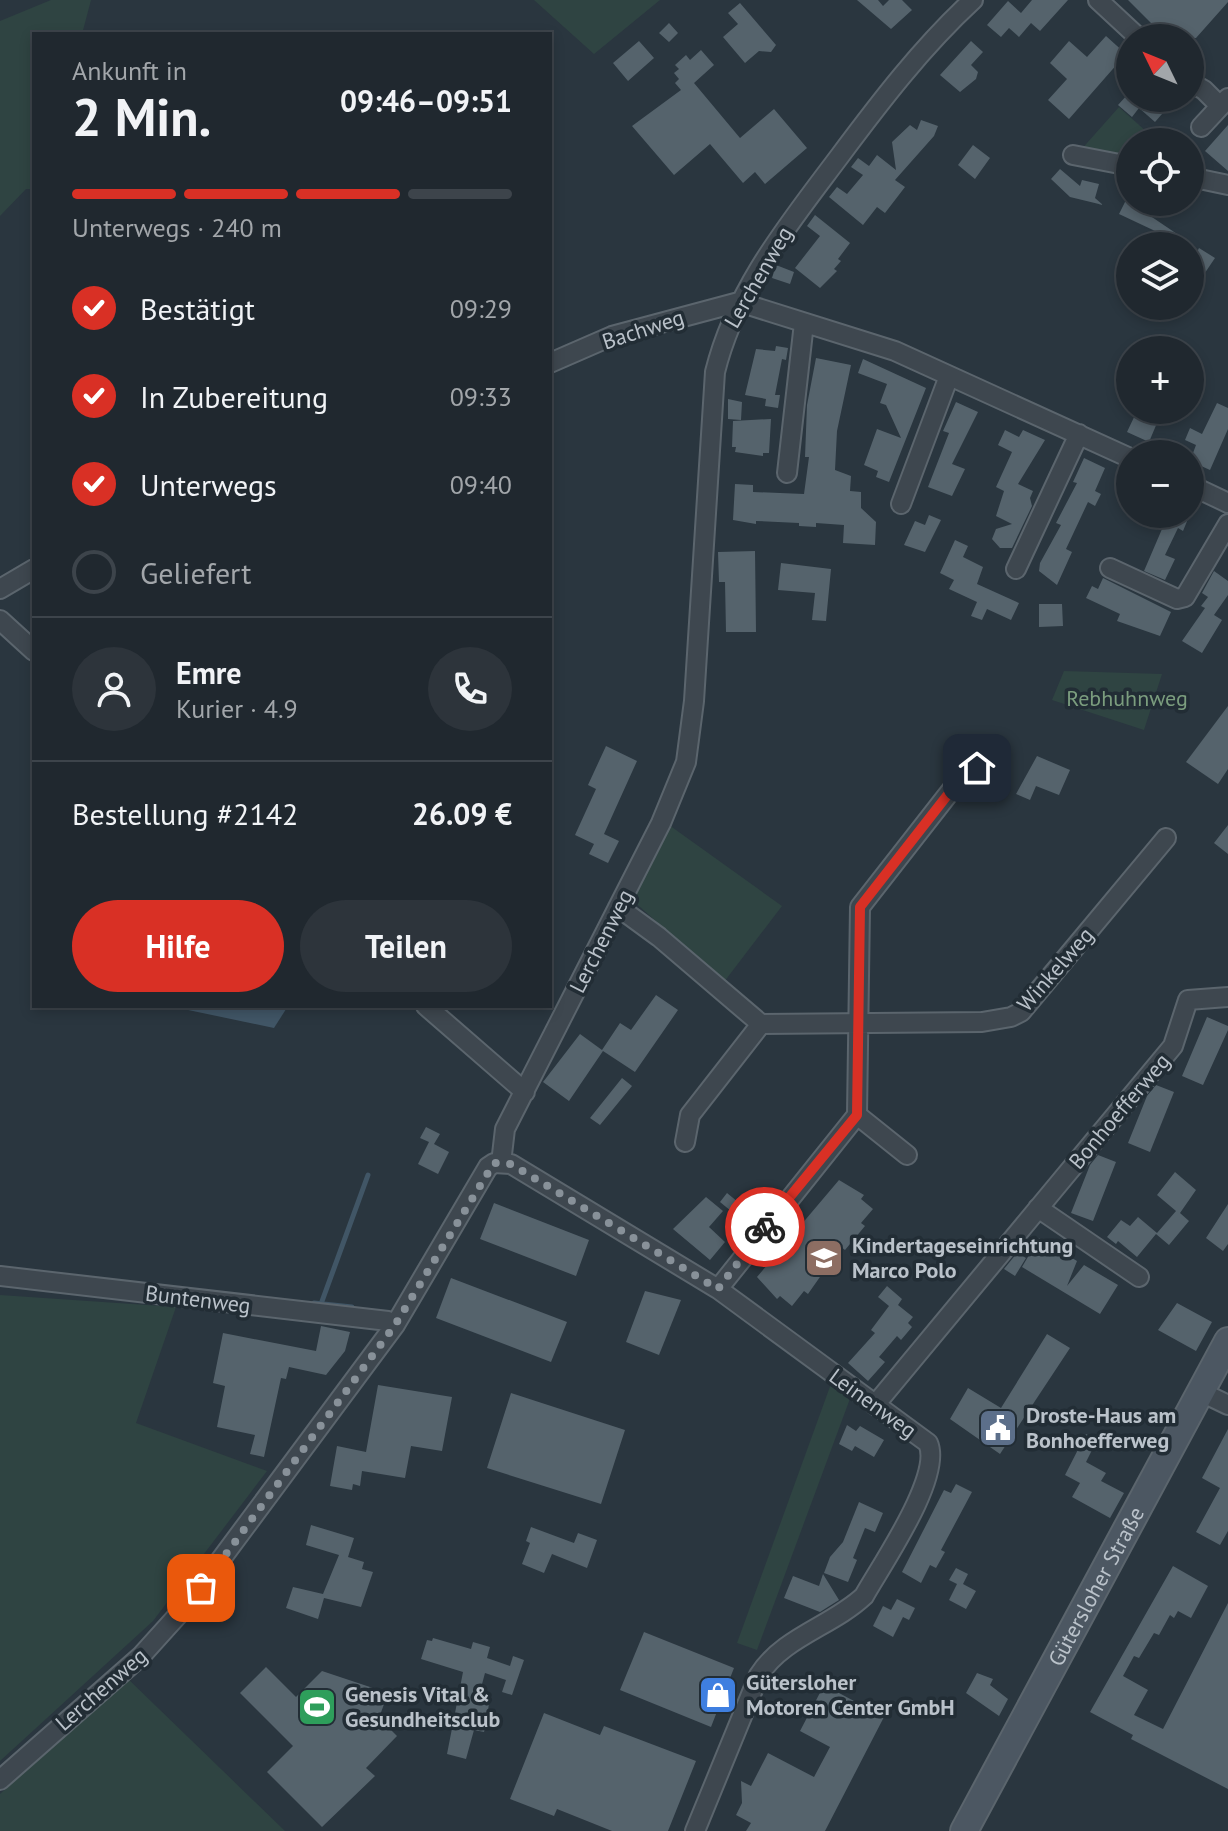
<!DOCTYPE html>
<html lang="de">
<meta charset="utf-8">
<style>
body{margin:0;font-family:"PT Sans",sans-serif;background:#2d343b;color:#f1f3f6;height:100vh;display:flex;flex-direction:column;font-size:30px;white-space:nowrap}
*{box-sizing:border-box;margin:0}
p{font-size:26px;color:#a2a6aa}
.icon{flex:none;width:44px;height:44px;fill:none;stroke:currentColor;stroke-width:2;stroke-linecap:round;stroke-linejoin:round}
.map{position:relative;flex:1;overflow:hidden}
.sheet{position:absolute;left:32px;top:32px;width:520px;height:976px;display:flex;flex-direction:column;background:#20282f;border-radius:0px;box-shadow:0 4px 12px #0003,0 0 0 2px #3d444b}
.sheet>*{flex:none}
.needle{width:52px;rotate:313deg}
.tools{position:absolute;left:1116px;top:24px;display:grid;gap:16px}
.tools a{display:grid;place-items:center;width:88px;height:88px;border-radius:50%;background:#20282f;box-shadow:0 4px 12px #0003,0 0 0 2px #3d444b;font-size:40px}
.pin{position:absolute;display:grid;place-items:center;width:68px;height:68px;color:#fff;margin:-34px;border-radius:16px;box-shadow:0 4px 12px #0006}
.courier{position:absolute;display:grid;place-items:center;width:80px;height:80px;margin:-40px;border:6px solid #d93025;border-radius:50%;background:#fff;color:#222;box-shadow:0 2px 10px #0007}
.summary em{font-style:normal;font-weight:600}
.summary div{display:flex;flex-direction:column-reverse}
.summary{display:flex;align-items:center;justify-content:space-between;height:136px;padding:0 40px}
h1{font-size:52px;font-weight:600;line-height:60px}
.bar{display:grid;grid-template-columns:repeat(4,1fr);gap:12px 8px;align-content:center;height:96px;padding:0 40px}
.bar i{height:10px;border-radius:6px;background:#3d444b}
.bar .on{background:#d93025}
.bar p{grid-column:span 4}
.line{display:flex;align-items:center;gap:20px;padding:0 40px;border-top:2px solid #3d444b}
.line div{flex:1}
.round{display:grid;place-items:center;flex:none;width:84px;height:84px;border-radius:42px;background:#2d343b}
ol{padding:0 40px;list-style:none}
li{display:flex;align-items:center;gap:24px;height:88px}
li p{margin-inline-start:auto}
li .icon{padding:8px;border-radius:50%;background:#d93025;color:#fff;stroke-width:4}
li:last-child{color:#a2a6aa}
li i{width:44px;height:44px;border:4px solid #3d444b;border-radius:50%}
.action{display:flex;gap:16px;margin-top:auto;padding:16px 40px}
.action a{flex:1;height:92px;border-radius:48px;background:#d93025;color:#fff;font-size:32px;font-weight:600;line-height:92px;text-align:center}
.action a+a{background:#2d343b;color:#f1f3f6}
.map>svg:first-child{display:block}
</style>
<div class="map">
<svg width="1228" height="1831" viewBox="0 0 1228 1831">
<rect width="100%" height="100%" fill="#2a363f"/>
<!-- green -->
<path fill="#2f4442" d="M51 0H91L82 34H34V189H26L0 216V21Z
M534 0H660L594 54Z
M1119 107 1158 142H1130V162L1079 152Z
M1064 671 1162 674 1144 730 1052 700Z
M669 825 782 906 724 982 630 898Z
M0 1295 176 1307 136 1423 267 1471 153 1621 0 1761Z
M832 1381 851 1396 757 1650 737 1643Z
M127 1678 285 1831H0V1794Z"/>
<!-- water -->
<path fill="#415666" d="M169 1006H288L274 1028Z"/>
<g fill="none" stroke-linecap="round" stroke-linejoin="round">
<!-- stream -->
<path stroke="#415666" stroke-width="5" d="M314 1303 352 1307
M321 1304 368 1175"/>
</g>
<!-- building -->
<path fill="#55636c" d="M857 0H878L883 6 889 0H902L912 10 891 29Z
M1032 0H1068L1040 31 1031 23 1019 37 1009 28 1001 37 987 25 1008 1 1021 13Z
M1128 0H1228V2L1196 38H1177L1170 32 1165 38H1151L1155 27Z
M740 3 776 45 771 52 759 51 745 63 723 37 738 24 728 13Z
M669 23 678 33 669 42 659 33Z
M1106 36 1126 54 1069 119 1048 100 1067 79 1050 63 1069 41 1087 57Z
M639 41 654 58 628 81 613 63Z
M971 41 983 52 971 65 978 72 976 79 960 92 940 75Z
M701 50 714 65 694 83 740 138 774 109 807 148 765 184 755 172 743 183 710 144 674 175 632 126 681 90 675 83 679 79 674 73 679 69 675 65 686 55 690 60Z
M1128 94 1130 98H1176L1155 122 1139 108 1132 117 1118 105Z
M921 120 938 126 934 136 895 180 905 187 885 213 877 207 863 225 829 197 837 187 847 194 863 175 851 167 858 158 869 166 877 155 896 170 892 142 910 125 917 130Z
M1228 125V171L1205 151Z
M973 145 990 158 975 179 958 165Z
M1060 169 1080 186 1082 180 1099 184 1095 198 1103 205 1070 197 1051 179Z
M1125 202H1140L1137 207 1189 242 1187 246 1119 214Z
M815 215 850 243 838 259 841 261 834 269 837 271 820 288 795 268 820 236 807 226Z
M1190 247 1197 252 1199 248 1215 258 1190 295Z
M776 265 794 272 790 284 772 278Z
M776 346 788 348 786 360 782 359 775 395H780L778 408 765 406 766 399 745 395 756 349 775 351Z
M816 358 851 365 837 431 835 470 851 476 850 491 861 492V508L876 522 875 545 843 543 844 525 816 523V527L799 526V523L756 521V524L733 520 735 484 753 485V492L804 494 809 457H805L807 405Z
M863 359 926 388 889 482 876 477 878 471 864 465 877 429 901 438 886 405 880 403 887 384 858 373Z
M728 399 742 402 741 420 728 419Z
M956 402 978 412 952 464 965 469 952 496 928 487 949 433 943 431Z
M1217 403 1228 408V429L1210 470 1190 461 1196 445 1185 440 1190 428 1202 434Z
M1136 413 1157 423 1149 442 1127 432Z
M771 419 769 453H763V456L735 452 736 447H732L733 421Z
M1005 430 1019 437 1023 430 1045 440 1018 484 1033 491 1030 498 1032 506 1012 548H1000L992 539 996 529 1012 524 996 516 1004 491 996 487 1012 452 998 445Z
M1084 458 1105 468 1095 491 1101 494 1095 506 1088 502 1066 549 1072 552 1057 585 1039 571 1040 563 1061 525 1056 523 1077 483 1073 482Z
M1129 514H1190L1183 531 1178 528 1165 555 1175 559 1165 580 1144 571 1162 529Z
M929 515 941 520 925 552 904 545 915 521 925 525Z
M955 540 968 546 963 557 983 567 977 584 1019 603 1011 620 987 609 982 620 971 616 977 602 949 589 954 580 940 573Z
M755 551 756 632H726L725 582H719L718 552Z
M781 563 831 569 826 621 812 620 815 593 778 590Z
M1214 571 1228 581V595L1214 615 1222 620 1202 653 1182 641 1205 608 1201 606 1208 597 1202 593Z
M1103 578 1171 612 1160 636 1117 621 1120 614 1086 598 1092 586 1098 589Z
M1039 604H1062L1063 626 1039 627Z
M1228 706V769L1218 784 1186 762Z
M606 746 637 761 604 834 619 841 608 863 589 854 594 844 575 835 596 789 588 785Z
M1037 756 1070 770 1059 795 1036 786 1030 800 1016 794Z
M1228 825V854L1214 843Z
M656 995 678 1010 635 1072 603 1051 569 1101 543 1082 580 1034 602 1050 620 1023 631 1030Z
M1207 1017 1228 1026V1030L1203 1085 1182 1076Z
M622 1078 632 1086 600 1125 590 1118Z
M1156 1085 1174 1092 1150 1152 1128 1143 1147 1096Z
M426 1127 440 1134 434 1144 449 1152 438 1174 418 1164 429 1142 420 1138Z
M1098 1155 1116 1162 1093 1221 1071 1213 1090 1165Z
M1175 1172 1196 1190 1180 1213 1189 1221 1169 1245 1156 1234 1137 1257 1118 1241 1116 1244 1107 1237 1121 1220 1130 1226 1138 1217 1157 1233 1176 1211 1157 1195Z
M839 1180 864 1195 861 1199 873 1209 861 1223 865 1226 845 1250 841 1247 808 1294 804 1291 792 1306 780 1296 777 1299 757 1277Z
M727 1193 755 1216 748 1225 720 1202Z
M706 1197 723 1211 709 1227 725 1242 710 1260 673 1229Z
M494 1203 589 1240 576 1276 480 1239Z
M1228 1204V1244L1223 1251 1206 1238Z
M1039 1238 1077 1261 1067 1286 1084 1265 1118 1285 1100 1314 1022 1267Z
M1017 1253 1026 1258 1015 1276 1004 1269Z
M451 1278 567 1322 551 1362 436 1318Z
M887 1286 902 1299 898 1305 913 1317 908 1323 912 1327 901 1340 897 1336 879 1357 885 1362 868 1381 848 1363 875 1333 871 1330 889 1306 878 1297Z
M645 1291 681 1300 659 1355 626 1342Z
M1177 1303 1212 1322 1196 1351 1158 1330Z
M321 1326 350 1332 345 1351 326 1375 289 1367 286 1379 281 1378 264 1457 250 1454 255 1435 217 1427 225 1386 213 1383 223 1333 316 1351Z
M1047 1334 1070 1348 1000 1454 950 1419 968 1388 1001 1408Z
M378 1385 452 1397 442 1451 411 1446 405 1478 362 1471 360 1486 353 1484 352 1490 330 1486 337 1446 366 1452Z
M511 1393 625 1430 601 1504 487 1468Z
M847 1425 856 1431 860 1426 884 1440 874 1457 855 1446 852 1451 839 1444Z
M1228 1429V1531L1220 1545 1196 1532 1220 1488 1202 1478Z
M1086 1434 1097 1440 1086 1462 1106 1473 1101 1481 1124 1493 1110 1518 1072 1497 1080 1483 1065 1475Z
M956 1484 972 1492 941 1550 945 1552 936 1568 930 1565 921 1583 902 1572 944 1490 951 1493Z
M859 1502 883 1513 875 1532 865 1528 853 1558 857 1560 848 1582 824 1573 830 1557 843 1542Z
M311 1525 354 1538 348 1557 364 1562 362 1569 373 1572 361 1607 324 1598 318 1619 286 1608 293 1587 323 1594 339 1555 306 1545Z
M531 1527 574 1543 578 1533 597 1540 587 1568 552 1554 544 1573 522 1564 530 1543 526 1541Z
M1173 1566 1208 1586 1191 1618 1178 1611 1174 1618 1170 1615 1159 1635 1154 1633 1139 1658 1134 1656 1123 1676 1148 1690 1134 1715 1163 1729 1228 1603V1789L1131 1739 1133 1735 1090 1712Z
M956 1568 968 1574 963 1584 976 1591 966 1609 949 1600 957 1584 949 1580Z
M823 1574 839 1600 831 1605 820 1612 784 1598 793 1576 819 1586Z
M897 1599 915 1608 909 1620 903 1617 893 1637 873 1626 883 1606 891 1610Z
M644 1632 734 1668 711 1727 620 1690Z
M433 1638 471 1649 473 1642 490 1647 487 1658 510 1666 513 1656 524 1660 512 1695 502 1692 506 1680 485 1673 478 1699 489 1702 487 1721 484 1732 474 1730 466 1759 447 1754 463 1672 421 1659 427 1640 432 1641Z
M266 1667 296 1697 322 1671 388 1693 379 1718 397 1736 366 1768 375 1776 322 1827 267 1772 293 1746 240 1693Z
M977 1673 993 1679 990 1685 1008 1699 999 1716 966 1693Z
M824 1685 884 1717 825 1831H746L751 1823 736 1815 742 1803 741 1781 751 1786 768 1753 814 1777 830 1747 800 1731Z
M544 1713 600 1735 604 1726 696 1761 668 1831H612L557 1809 554 1816 510 1799Z"/>
<g fill="none" stroke-linecap="round" stroke-linejoin="round">
<defs>
<path id="minor" d="M1098 0 1139 38
M1190 82 1204 90 1220 106
M1201 127 1228 98
M1073 155 1130 166
M1190 177 1228 185
M550 363 612 336 739 302 895 351 1130 458
M787 473 804 323
M1190 485 1228 503
M901 504 949 376
M1110 568 1177 599 1185 597 1228 524
M1016 569 1079 434
M0 589 34 569
M0 620 34 651
M618 907 659 937 761 1024
M426 1006 525 1092
M857 1115 907 1155
M685 1142 690 1115 761 1024 982 1022 1011 1017 1021 1012 1166 838
M501 1163 505 1129 661 823 686 762 694 701 715 372C736 288 788 225 839 157 880 102 922 47 973 0
M1038 1208 1139 1277
M0 1276 388 1321 395 1325
M718 1289 857 1115 860 907 960 779 994 756
M1201 1392 1228 1405
M875 1405 1173 1046 1188 1000 1228 997
M0 1780 141 1656 187 1605 395 1325 488 1167 494 1163 511 1164 718 1289 928 1443C943 1476 882 1564 864 1596 832 1626 783 1637 759 1675L695 1831"/>
<g id="secondary">
<path id="s1" d="M964 1831 1228 1341"/>
</g>
</defs>
<!-- minor casing -->
<use href="#minor" stroke="#5b656d" stroke-width="22"/>
<!-- secondary casing -->
<use href="#secondary" stroke="#5b656d" stroke-width="30"/>
<!-- minor -->
<use href="#minor" stroke="#3e474f" stroke-width="18"/>
<!-- secondary -->
<use href="#secondary" stroke="#4c5762" stroke-width="26"/>
</g>
<g fill="none" stroke-linecap="round" stroke-linejoin="round">
<!-- done -->
<path stroke="#889199" stroke-width="8" stroke-dasharray="0 14.4" d="M201 1588 395 1325 494 1163 511 1164 718 1289 765 1227"/>
<!-- route -->
<path stroke="#d93025" stroke-width="10" d="M765 1227 857 1115 860 907 960 779 977 768"/>
</g>
<!-- icons -->
<defs>
<symbol id="school-square" viewBox="-11 -11 22 22"><rect x="-9" y="-9" width="18" height="18" rx="4" fill="#8d6e63" stroke="#222d35"/><path d="M0-5L7-2L0 1L-7-2ZM-4 1L0 2.5L4 1V4Q0 6-4 4Z" fill="#fff"/></symbol>
<symbol id="civic-square" viewBox="-11 -11 22 22"><rect x="-9" y="-9" width="18" height="18" rx="4" fill="#5c6f8a" stroke="#222d35"/><path d="M-.6-6.5H3V-4.5H.6V-3L4-1V1h2V6H-6V1h2V-1L-.6-3ZM-1.2 2.5V6h2.4V2.5Z" fill="#fff"/></symbol>
<symbol id="shop-square" viewBox="-11 -11 22 22"><rect x="-9" y="-9" width="18" height="18" rx="4" fill="#3f7fe0" stroke="#222d35"/><path d="M-5-2.5h2.3a2.7 3.5 0 0 1 5.4 0H5L5.5 6h-11ZM-1.5-2.5h3a1.5 2.3 0 0 0-3 0Z" fill="#fff"/></symbol>
<symbol id="stadium-square" viewBox="-11 -11 22 22"><rect x="-9" y="-9" width="18" height="18" rx="4" fill="#2e9e5b" stroke="#222d35"/><path d="M0-5a6.5 5 0 1 0 0 10a6.5 5 0 1 0 0-10ZM-3.5-1.8h7v3.6h-7Z" fill="#fff"/></symbol>
</defs>
<g fill-rule="evenodd">
<use href="#school-square" x="802" y="1236" width="44" height="44"/>
<use href="#civic-square" x="976" y="1406" width="44" height="44"/>
<use href="#shop-square" x="696" y="1673" width="44" height="44"/>
<use href="#stadium-square" x="295" y="1685" width="44" height="44"/>
</g>
<g text-anchor="middle" stroke-width="7" stroke-linejoin="round" paint-order="stroke">
<!-- street labels -->
<g font-size="22" fill="#bac2ca" stroke="#222d35">
<text transform="translate(758 277) rotate(-60)" y="8">Lerchenweg</text>
<text transform="translate(643 329) rotate(-18)" y="8">Bachweg</text>
<text transform="translate(601 941) rotate(-63)" y="8">Lerchenweg</text>
<text transform="translate(1055 969) rotate(-49)" y="8">Winkelweg</text>
<text transform="translate(1119 1111) rotate(-50)" y="8">Bonhoefferweg</text>
<text transform="translate(198 1299) rotate(7)" y="8">Buntenweg</text>
<text transform="translate(873 1403) rotate(36)" y="8">Leinenweg</text>
<text dy="8" stroke="none"><textPath href="#s1" startOffset="278">Gütersloher Straße</textPath></text>
<text transform="translate(101 1689) rotate(-41)" y="8">Lerchenweg</text>
</g>
<!-- park labels -->
<g font-size="22" fill="#7b9d7e" stroke="#222d35">
<text x="1127" y="706">Rebhuhnweg</text>
</g>
<!-- poi labels -->
<g font-size="22" font-weight="bold" fill="#bac2ca" stroke="#222d35" text-anchor="start">
<text x="852" y="1253">Kindertageseinrichtung<tspan x="852" dy="25">Marco Polo</tspan></text>
<text x="1026" y="1423">Droste-Haus am<tspan x="1026" dy="25">Bonhoefferweg</tspan></text>
<text x="746" y="1690">Gütersloher<tspan x="746" dy="25">Motoren Center GmbH</tspan></text>
<text x="345" y="1702">Genesis Vital &amp;<tspan x="345" dy="25">Gesundheitsclub</tspan></text>
</g>
</g>
</svg>
<div class="tools">
<a><svg class="needle" viewBox="-14 -14 28 28"><path d="M0-13l5 13h-10z" fill="#e53935"/><path d="M0 13l5-13h-10z" fill="#a2a6aa"/></svg></a>
<a><svg class="icon" aria-label="locate" viewBox="0 0 24 24"><circle cx="12" cy="12" r="6"/><path d="M12 2v4M12 18v4M2 12h4M18 12h4"/></svg></a>
<a><svg class="icon" aria-label="layers" viewBox="0 0 24 24"><path d="M12 4l9 5-9 5-9-5zM3 14l9 5 9-5"/></svg></a>
<a>+</a>
<a>−</a>
</div>
<div class="pin" style="left:201px;top:1588px;background:#ea580c"><svg class="icon" aria-label="bag" viewBox="0 0 24 24"><path d="M5 8h14l-1 12H6zM9 8a3 3 0 0 1 6 0"/></svg></div>
<div class="pin" style="left:977px;top:768px;background:#1f2937"><svg class="icon" aria-label="home" viewBox="0 0 24 24"><path d="M3 11l9-7 9 7M6 9v11h12V9"/></svg></div>
<div class="courier" style="left:765px;top:1227px"><svg class="icon" aria-label="bike" viewBox="0 0 24 24"><circle cx="6" cy="16" r="4"/><circle cx="18" cy="16" r="4"/><path d="M6 16l4-8h5l3 8M10 8l3 8H6M13 5h3"/></svg></div>
<section class="sheet">
<div class="summary"><div><h1>2 Min.</h1><p>Ankunft in</p></div><em>09:46–09:51</em></div>
<div class="bar"><i class="on"></i><i class="on"></i><i class="on"></i><i></i><p>Unterwegs · 240 m</p></div>
<ol>
<li><svg class="icon" aria-label="check" viewBox="0 0 24 24"><path d="M5 12l5 5 9-10"/></svg>Bestätigt<p>09:29</p></li>
<li><svg class="icon" aria-label="check" viewBox="0 0 24 24"><path d="M5 12l5 5 9-10"/></svg>In Zubereitung<p>09:33</p></li>
<li><svg class="icon" aria-label="check" viewBox="0 0 24 24"><path d="M5 12l5 5 9-10"/></svg>Unterwegs<p>09:40</p></li>
<li><i></i>Geliefert</li>
</ol>
<div class="line" style="height:144px"><a class="round"><svg class="icon" aria-label="person" viewBox="0 0 24 24"><circle cx="12" cy="8" r="4"/><path d="M4 21q1-7 8-7t8 7"/></svg></a><div><b>Emre</b><p>Kurier · 4.9</p></div><a class="round"><svg class="icon" aria-label="phone" viewBox="0 0 24 24"><path d="M5 4h4l2 5-3 2q2 4 5 5l2-3 5 2v4C11 20 4 13 5 4z"/></svg></a></div>
<div class="line" style="height:104px"><div>Bestellung #2142</div><b>26.09 €</b></div>
<div class="action"><a>Hilfe</a><a>Teilen</a></div>
</section>
</div>
